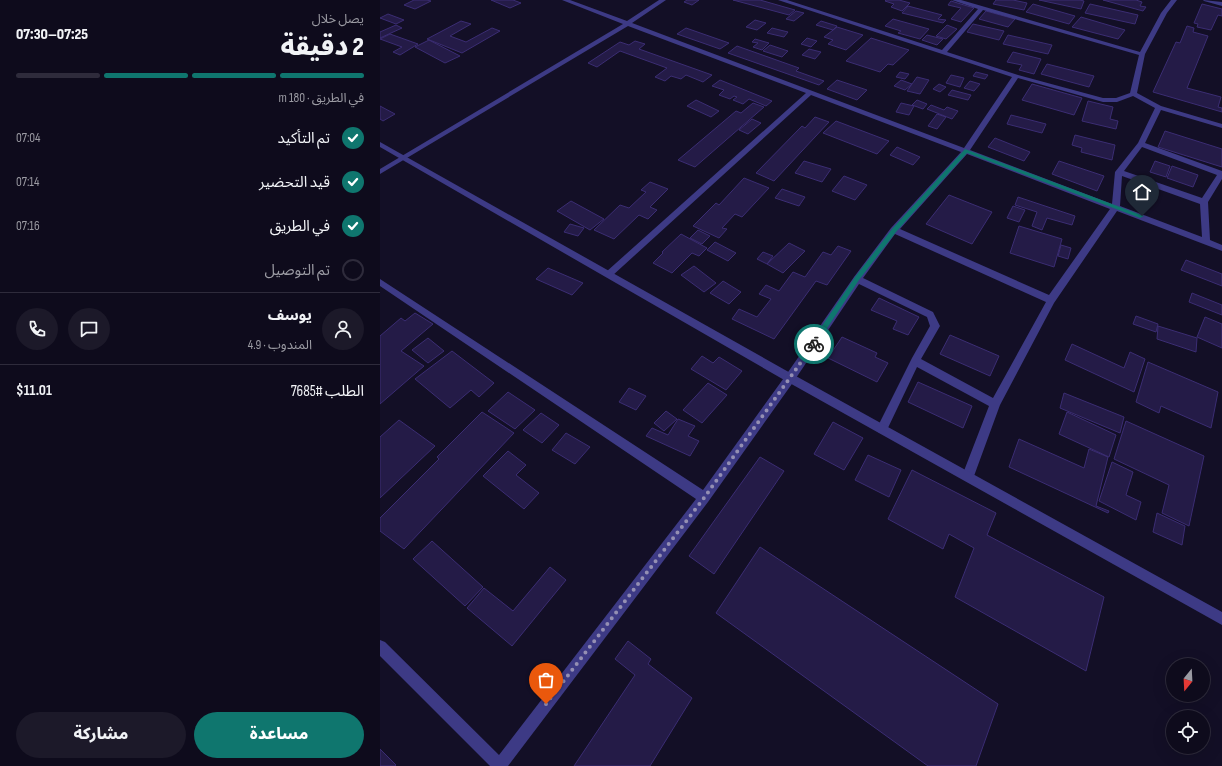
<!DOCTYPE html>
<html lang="ar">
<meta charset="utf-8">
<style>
body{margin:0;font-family:"Sofia Sans Condensed","Noto Sans Arabic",sans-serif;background:#1c1929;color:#f1f3f6;direction:rtl;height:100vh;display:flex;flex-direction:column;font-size:15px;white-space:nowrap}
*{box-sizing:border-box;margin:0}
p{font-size:13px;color:#9b9ba3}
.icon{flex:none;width:22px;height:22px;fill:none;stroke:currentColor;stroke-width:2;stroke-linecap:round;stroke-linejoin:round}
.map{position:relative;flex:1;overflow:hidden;direction:ltr}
.panel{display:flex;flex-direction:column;background:#0e0b1c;width:380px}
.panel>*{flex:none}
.needle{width:26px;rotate:198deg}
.fabs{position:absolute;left:786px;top:658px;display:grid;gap:8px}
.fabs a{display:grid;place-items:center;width:44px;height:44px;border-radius:50%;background:#0e0b1c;box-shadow:0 4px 16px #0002,0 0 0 1px #2e2b3b;font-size:20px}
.pin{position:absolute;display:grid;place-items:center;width:34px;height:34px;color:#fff;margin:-41px -17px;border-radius:50% 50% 50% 0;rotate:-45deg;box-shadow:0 0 4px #0007}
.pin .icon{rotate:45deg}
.courier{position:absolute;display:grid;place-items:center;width:40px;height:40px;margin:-20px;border:3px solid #0f766e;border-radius:50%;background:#fff;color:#222;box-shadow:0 1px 5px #0007}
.head em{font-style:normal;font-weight:800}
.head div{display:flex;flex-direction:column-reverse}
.head{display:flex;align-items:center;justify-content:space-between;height:68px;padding:0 16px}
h1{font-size:26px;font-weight:800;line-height:30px}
.bar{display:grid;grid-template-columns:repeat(4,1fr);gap:6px 4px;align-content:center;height:48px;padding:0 16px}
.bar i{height:5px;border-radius:3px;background:#2e2b3b}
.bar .current{background:#0f766e}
.bar p{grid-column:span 4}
.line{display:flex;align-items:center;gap:10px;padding:0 16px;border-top:1px solid #2e2b3b}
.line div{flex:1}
.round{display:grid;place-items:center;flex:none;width:42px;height:42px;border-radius:21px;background:#1c1929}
ol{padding:0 16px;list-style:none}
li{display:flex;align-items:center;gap:12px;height:44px}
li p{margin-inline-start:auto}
li .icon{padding:4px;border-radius:50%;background:#0f766e;color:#fff;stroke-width:4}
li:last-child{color:#9b9ba3}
li i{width:22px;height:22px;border:2px solid #2e2b3b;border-radius:50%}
.cta{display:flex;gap:8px;margin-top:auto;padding:8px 16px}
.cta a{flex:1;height:46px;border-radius:24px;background:#0f766e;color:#fff;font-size:16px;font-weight:800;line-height:46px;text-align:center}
.cta a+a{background:#1c1929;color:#f1f3f6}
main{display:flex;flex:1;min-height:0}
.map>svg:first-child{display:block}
</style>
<main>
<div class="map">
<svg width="842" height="766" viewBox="0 0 842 766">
<rect width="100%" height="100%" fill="#130f26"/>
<!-- building -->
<path fill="#241b47" stroke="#3b2d73" d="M34 0H47L51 1 35 9 24 5Z
M111 0H133L141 3 130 8Z
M307 0H319L312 5 304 2Z
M353 0H380L415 10 409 15Z
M506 0H519L530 3 522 11 511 7 514 4 505 1Z
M616 0H633L647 3 644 10 613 4Z
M659 0H700L704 1 701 9Z
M723 0H756L762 2 760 6 766 7 763 11Z
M571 1 594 8 581 22 571 19 581 8 568 5Z
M653 4 695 16 689 24 646 12Z
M710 4 758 15 755 24 705 13Z
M822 4 842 9V16L838 15 831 30 817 27 818 24 814 23Z
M528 6 562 15 558 19 566 20 563 23 522 13Z
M416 11 424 13 414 21 406 19Z
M606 11 635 19 628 27 599 19Z
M8 14 24 20 16 24 0 18Z
M701 17 745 30 738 39 692 27Z
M513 19 549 29 540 39 518 33 521 31 505 26Z
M375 20 386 23 377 30 366 27Z
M81 21 91 24 70 36 86 42 112 28 120 31 82 53 47 39Z
M441 21 457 26 453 30 436 25Z
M593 24 624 31 619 40 587 32Z
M16 25 22 28 0 38V32Z
M567 25 577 29 566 39 556 36Z
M807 26 814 28 813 32 828 36 807 88 841 97 838 107 842 108V112L773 92 796 42 800 43Z
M457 27 483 35 466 50 448 44 453 40 444 37Z
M306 28 349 43 340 49 297 34Z
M392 28 408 32 404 37 387 33Z
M10 34 38 44 20 55 13 52 22 47 0 39Z
M547 35 563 39 557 45 542 40Z
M628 35 672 45 668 54 623 44Z
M427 38 437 41 431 47 421 44Z
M491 38 529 50 513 65 508 64 500 72 466 61Z
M375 39 389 43 382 50 373 47 378 43 372 42Z
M49 40 80 56 65 63 35 47Z
M255 41 265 44 259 49 332 75 323 82 306 75 301 79 291 76 285 81 275 77 287 68 240 51 217 67 208 63 240 42 249 45Z
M390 45 408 51 402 57 383 51Z
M357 46 419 68 416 71 444 81 439 85 348 53Z
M429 49 441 52 435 59 422 55Z
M633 52 661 59 654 74 639 70 642 65 627 62Z
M667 64 714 76 709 87 661 74Z
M520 72 529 74 525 79 516 77Z
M596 72 608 75 605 79 593 76Z
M571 75 584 78 580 87 566 83Z
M537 77 549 80 540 94 527 91Z
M340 80 392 101 386 106 369 99 363 104 353 100 357 97 354 96 350 99 339 95 344 90 332 86Z
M457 80 487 90 477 100 447 89Z
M521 80 532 84 525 90 514 86Z
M590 81 600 84 594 91 584 88Z
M559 84 566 87 560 92 553 89Z
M652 84 702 98 694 115 642 100Z
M572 90 591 95 588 100 568 95Z
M316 100 339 111 331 117 307 106Z
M537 100 547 104 543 109 532 105Z
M708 101 733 107 730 119 738 121 736 129 702 121Z
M373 103 384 107 315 167 298 160 356 111 361 113Z
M521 103 534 106 529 115 516 112Z
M551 105 564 110 567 107 578 111 572 119 547 109Z
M0 106 15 114 3 121 0 119Z
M557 114 566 117 557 129 548 126Z
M631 115 666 124 662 133 627 124Z
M435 117 449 122 394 181 376 173 422 126 425 128Z
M372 119 381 123 368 134 359 130Z
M456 121 509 141 497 154 443 133Z
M785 131 842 149V167L778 147Z
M695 135 735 145 732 160 701 152 702 148 692 145Z
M615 138 650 152 644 161 608 147Z
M517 147 540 157 533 165 510 155Z
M424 161 451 169 442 182 415 173Z
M679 161 724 176 717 191 672 174Z
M775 161 790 166 786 177 770 172Z
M792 166 818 175 813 187 787 178Z
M464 176 487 185 475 200 452 191Z
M364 178 389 188 362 217 355 214 342 228 347 229 339 238 313 226 336 203 339 205Z
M270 182 288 189 270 207 277 210 268 219 259 215 234 239 214 230 240 205 249 208 266 192 261 190Z
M402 189 425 197 419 206 395 198Z
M569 195 612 212 592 244 546 224Z
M638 197 695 216 692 225 667 218 662 230 652 226 657 212 635 205Z
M191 201 224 219 210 230 177 211Z
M633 206 645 210 639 222 627 218Z
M190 224 204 228 198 236 184 232Z
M639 226 682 239 674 267 630 253Z
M318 230 330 236 322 244 310 238Z
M301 234 327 248 319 256 312 253 292 273 273 263 283 253 282 252Z
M335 242 356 253 348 261 327 250Z
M409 243 425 251 403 273 387 264Z
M681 245 691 248 688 259 678 256Z
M458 246 471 251 447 285 436 281 394 339 352 319 359 309 377 317 391 299 379 294 386 285 399 291 413 272 425 277 443 252 451 255Z
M383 252 393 256 387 264 377 259Z
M806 260 842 274V286L801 270Z
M314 266 336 283 324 292 301 275Z
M168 268 203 283 192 295 156 279Z
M343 281 361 292 349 304 330 293Z
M812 293 842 305V315L809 302Z
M499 298 539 317 528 335 513 329 517 321 491 310Z
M35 313 53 324 21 351 44 366 0 404V336L21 318 25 321Z
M756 316 778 324 776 332 753 324Z
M825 317 842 324V348L817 337Z
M778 326 817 338 816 352 777 339Z
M570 335 619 356 610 376 560 354Z
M462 337 497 353 495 357 508 363 497 382 448 358Z
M48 338 64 351 48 363 32 350Z
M692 344 744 368 750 352 765 359 754 392 685 360Z
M72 351 114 383 99 397 91 390 70 408 35 379Z
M322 356 333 363 339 357 362 371 346 390 311 369Z
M768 362 838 392 831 428 781 406 779 413 756 402Z
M538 382 592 406 583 428 528 402Z
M328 383 347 395 322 423 303 410Z
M249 388 266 396 256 410 239 402Z
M128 392 155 410 135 429 108 411Z
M684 393 744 417 740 433 680 408Z
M286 411 297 419 284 431 274 423Z
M102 412 134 433 24 549 0 531V518L59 459 57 457Z
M687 412 736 435 729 457 679 434Z
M161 413 179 425 162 443 143 430Z
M298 419 315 426 308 436 319 441 310 456 266 436 272 428 288 435Z
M19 420 55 446 0 498V437Z
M746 421 824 456 809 526 782 513 789 485 734 459Z
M453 422 483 438 464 470 434 454Z
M186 433 210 447 195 464 172 450Z
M639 439 704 468 709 449 728 457 716 506 729 511 728 513 629 467Z
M128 451 146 465 136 475 159 493 144 509 103 476Z
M488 455 521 470 509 497 475 480Z
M380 457 404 471 334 574 309 556Z
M732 462 753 472 746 495 761 502 756 520 719 501Z
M532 470 616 513 607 535 724 597 706 671 575 597 594 548 569 534 563 549 508 519Z
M777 513 805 526 802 545 773 532Z
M52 541 103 587 85 606 33 559Z
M380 547 618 704 596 766H548L336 613Z
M170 567 186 580 132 646 87 608 104 588 133 611Z
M248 641 271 659 268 664 312 698 270 766H194L255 675 235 659Z
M0 749 16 765 15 766H0Z"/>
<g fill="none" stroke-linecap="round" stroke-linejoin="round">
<!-- minor -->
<path fill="#3d3a85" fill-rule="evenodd" d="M182 0H190L247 21 279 0H286L252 23 584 148 632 77 398 0H407L562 50 598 9 572 0H581L760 52 781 13 791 0H797L787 13 765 54 757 93 781 106 842 124V128L781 110 765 143 842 171V179L828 202 830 240 842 245V251L737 211 674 303 620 405 594 476 592 480 588 481 584 480 582 476 609 406 537 367 506 432 502 434 498 432 497 429 498 426 532 358 550 326 547 317 479 284 414 381 328 502 128 766H110L0 656V640L5 642 119 755 316 499 0 286V279L323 490 406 375 474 277 511 228 581 152 431 95 232 276H226L225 274 226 272 426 93 248 26 0 174V169L243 24ZM603 10 759 55 750 93 736 98H723L638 75 567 52ZM638 78 723 102H737L753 96 775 108 758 143 735 172 732 204 590 150ZM762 147 837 175 822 198 744 171ZM587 154 730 209 669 295 520 229ZM742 176 820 204 822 237 740 206ZM515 234 666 302 613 398 541 359 560 326 553 312 483 278Z
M823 0 842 2V6L824 1Z"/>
<!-- tertiary -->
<path fill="#3d3a85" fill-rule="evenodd" d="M0 142 414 375 842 612V625L406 381 0 147Z"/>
</g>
<!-- route -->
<path fill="#0f766e" d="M585 149 764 216 760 218 587 153 516 232 479 280 436 345H431V342L475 277 512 229Z"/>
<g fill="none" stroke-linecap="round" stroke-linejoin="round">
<!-- done -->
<path stroke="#948fb3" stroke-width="4" stroke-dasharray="0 7.2" d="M166 704 324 498 434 344"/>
</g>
</svg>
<div class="fabs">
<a><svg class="needle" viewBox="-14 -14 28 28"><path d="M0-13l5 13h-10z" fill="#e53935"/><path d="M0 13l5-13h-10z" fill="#9b9ba3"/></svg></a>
<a><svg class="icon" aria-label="locate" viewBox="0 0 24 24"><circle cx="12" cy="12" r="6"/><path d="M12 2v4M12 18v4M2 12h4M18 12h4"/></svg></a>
</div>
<div class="pin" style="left:166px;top:704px;background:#ea580c"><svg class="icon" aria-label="bag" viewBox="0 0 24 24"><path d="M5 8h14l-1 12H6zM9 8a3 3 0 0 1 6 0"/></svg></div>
<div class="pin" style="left:762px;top:216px;background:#1f2937"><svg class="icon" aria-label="home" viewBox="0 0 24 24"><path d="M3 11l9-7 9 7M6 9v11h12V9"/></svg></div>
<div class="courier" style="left:434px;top:344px"><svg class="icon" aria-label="bike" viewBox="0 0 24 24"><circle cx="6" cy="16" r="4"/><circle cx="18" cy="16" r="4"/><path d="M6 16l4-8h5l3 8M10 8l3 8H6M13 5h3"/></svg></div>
</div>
<section class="panel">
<div class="head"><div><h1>2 دقيقة</h1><p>يصل خلال</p></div><em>07:25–07:30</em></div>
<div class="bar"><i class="current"></i><i class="current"></i><i class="current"></i><i></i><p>في الطريق · 180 m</p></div>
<ol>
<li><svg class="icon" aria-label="check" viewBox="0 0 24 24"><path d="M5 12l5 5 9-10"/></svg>تم التأكيد<p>07:04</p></li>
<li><svg class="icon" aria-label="check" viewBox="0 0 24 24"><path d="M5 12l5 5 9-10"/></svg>قيد التحضير<p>07:14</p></li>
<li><svg class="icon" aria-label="check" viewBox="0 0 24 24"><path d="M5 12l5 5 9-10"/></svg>في الطريق<p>07:16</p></li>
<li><i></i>تم التوصيل</li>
</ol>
<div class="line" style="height:72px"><a class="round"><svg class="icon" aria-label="person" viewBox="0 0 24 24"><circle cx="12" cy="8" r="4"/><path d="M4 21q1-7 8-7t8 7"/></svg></a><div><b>يوسف</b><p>المندوب · 4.9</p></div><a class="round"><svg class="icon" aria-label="chat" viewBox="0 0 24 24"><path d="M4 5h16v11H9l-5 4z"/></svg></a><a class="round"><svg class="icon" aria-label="phone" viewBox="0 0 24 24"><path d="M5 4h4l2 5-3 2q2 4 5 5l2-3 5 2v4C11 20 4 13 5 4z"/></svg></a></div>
<div class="line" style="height:52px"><div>الطلب #7685</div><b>$11.01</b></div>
<div class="cta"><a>مساعدة</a><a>مشاركة</a></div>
</section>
</main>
